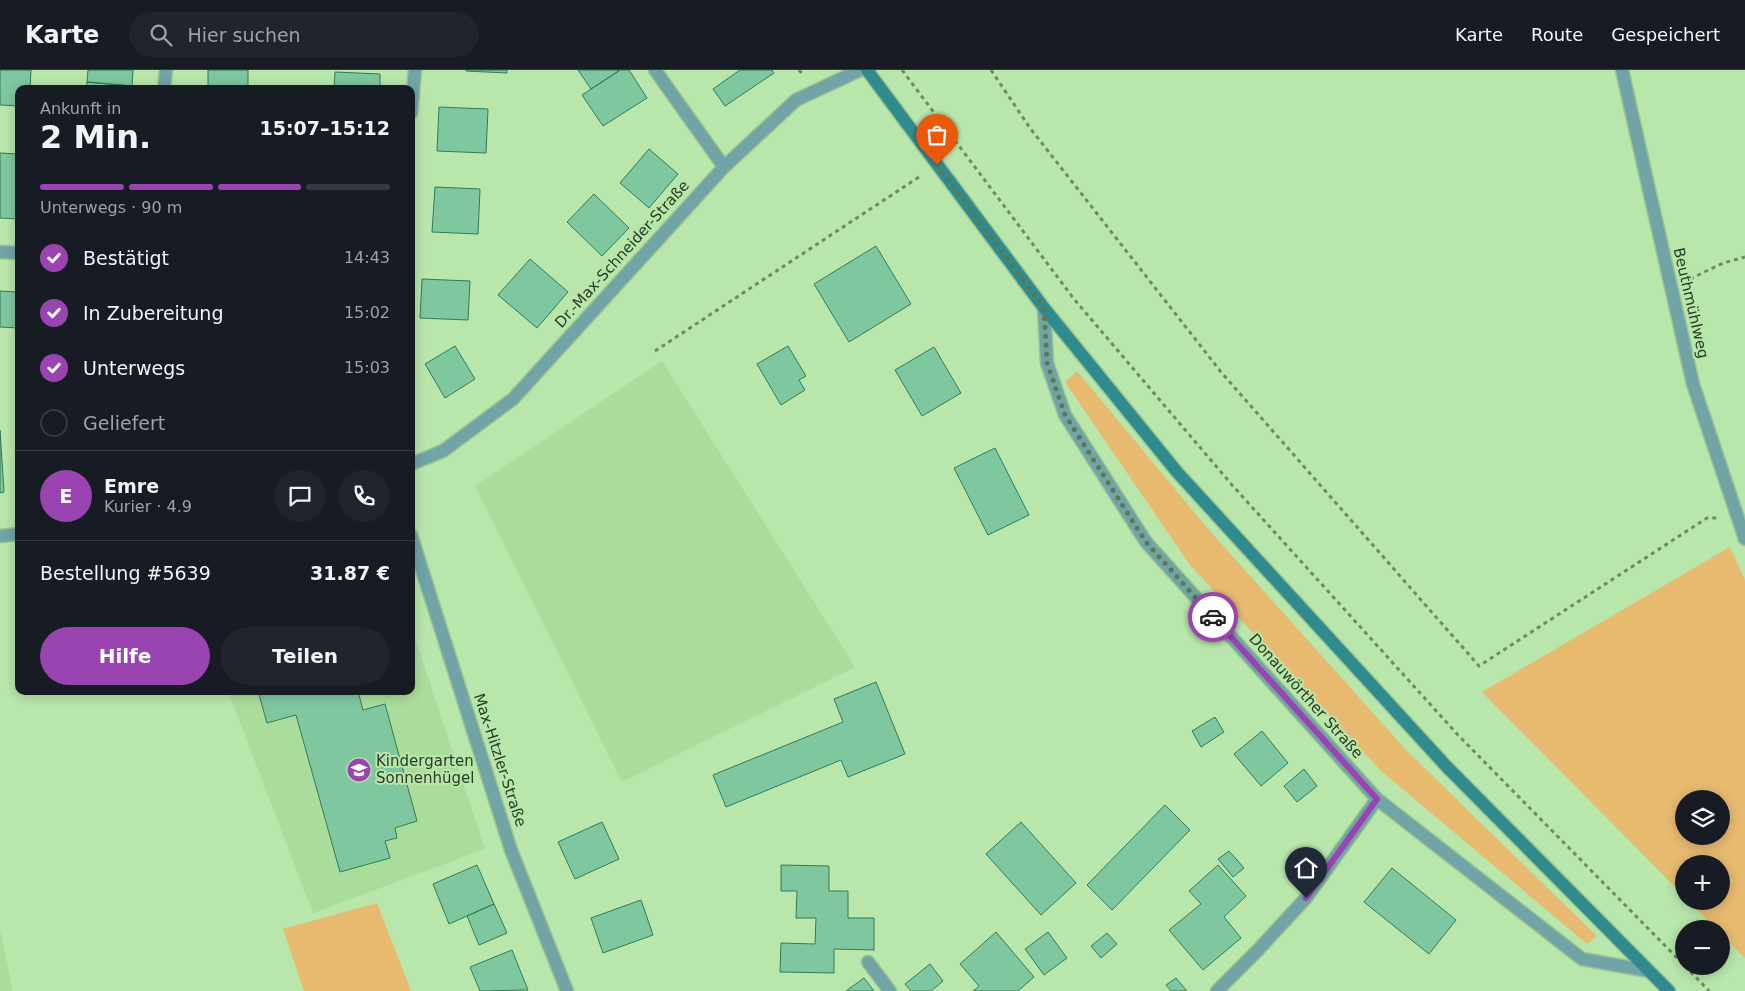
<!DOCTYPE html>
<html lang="de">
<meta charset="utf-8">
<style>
body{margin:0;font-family:"DejaVu Sans",sans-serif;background:#20242c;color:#f1f3f6;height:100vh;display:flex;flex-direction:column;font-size:19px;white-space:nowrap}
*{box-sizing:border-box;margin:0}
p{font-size:16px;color:#9ea1a6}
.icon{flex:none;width:28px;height:28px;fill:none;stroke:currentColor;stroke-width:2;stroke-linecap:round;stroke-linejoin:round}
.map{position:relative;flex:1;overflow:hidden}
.drawer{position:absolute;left:15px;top:15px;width:400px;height:610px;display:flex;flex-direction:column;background:#171b24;border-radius:10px;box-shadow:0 2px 12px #0003}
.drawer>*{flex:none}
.tools{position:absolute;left:1675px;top:720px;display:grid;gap:10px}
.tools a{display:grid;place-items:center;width:55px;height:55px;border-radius:50%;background:#171b24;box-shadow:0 2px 12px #0003;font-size:25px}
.pin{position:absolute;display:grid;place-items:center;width:42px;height:42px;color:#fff;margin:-51px -21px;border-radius:50% 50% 50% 0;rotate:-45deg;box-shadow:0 0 5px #0007}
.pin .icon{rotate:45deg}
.courier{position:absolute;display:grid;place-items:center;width:50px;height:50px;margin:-25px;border:4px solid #9a44b1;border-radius:50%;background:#fff;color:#222;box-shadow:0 1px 6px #0007}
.headline em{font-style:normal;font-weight:600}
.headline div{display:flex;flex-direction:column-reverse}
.headline{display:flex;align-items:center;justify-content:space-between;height:85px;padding:0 25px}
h1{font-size:32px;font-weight:600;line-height:38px}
.bar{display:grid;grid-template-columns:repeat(4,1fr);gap:8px 5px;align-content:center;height:60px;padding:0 25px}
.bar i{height:6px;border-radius:4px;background:#363941}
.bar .on{background:#9a44b1}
.bar p{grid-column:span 4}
.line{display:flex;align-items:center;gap:12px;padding:0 25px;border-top:1px solid #363941}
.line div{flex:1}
.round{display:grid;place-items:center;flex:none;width:52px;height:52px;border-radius:26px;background:#20242c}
ol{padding:0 25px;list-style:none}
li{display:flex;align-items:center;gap:15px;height:55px}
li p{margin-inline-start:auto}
li .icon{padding:5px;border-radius:50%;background:#9a44b1;color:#fff;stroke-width:4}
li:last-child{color:#9ea1a6}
li i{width:28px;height:28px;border:2px solid #363941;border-radius:50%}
.cta{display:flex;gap:10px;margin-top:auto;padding:10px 25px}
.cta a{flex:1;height:58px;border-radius:30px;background:#9a44b1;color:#fff;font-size:20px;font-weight:600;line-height:58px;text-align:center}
.cta a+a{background:#20242c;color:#f1f3f6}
header{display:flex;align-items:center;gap:30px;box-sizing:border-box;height:70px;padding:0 25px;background:#171b24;border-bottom:1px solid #363941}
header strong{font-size:24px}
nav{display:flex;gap:28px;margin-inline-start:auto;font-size:18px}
.search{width:350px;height:45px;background:#20242c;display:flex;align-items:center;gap:12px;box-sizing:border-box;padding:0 18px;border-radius:28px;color:#9ea1a6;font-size:19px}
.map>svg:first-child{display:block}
</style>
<header>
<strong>Karte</strong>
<div class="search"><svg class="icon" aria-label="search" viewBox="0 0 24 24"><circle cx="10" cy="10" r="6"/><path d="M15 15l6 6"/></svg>Hier suchen</div>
<nav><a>Karte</a><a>Route</a><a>Gespeichert</a></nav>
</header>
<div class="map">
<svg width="1745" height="921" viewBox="0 0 1745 921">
<rect width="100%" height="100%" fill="#b8e6ab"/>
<!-- built -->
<path fill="#aadd9c" d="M662 291 855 597 622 712 475 416Z
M411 556 485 779 313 843 228 621H411Z
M0 860 13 921H0Z"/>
<!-- green -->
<path fill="#e7ba70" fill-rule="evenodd" d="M1077 301 1209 460 1408 682 1597 866 1587 874 1380 700 1190 495 1065 312Z
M1730 477 1745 510V888L1721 864V859H1716L1689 831H1721V794H1684V826L1482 622ZM1684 729H1721V766H1684Z
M377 833 411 921H304L283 859Z"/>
<!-- building -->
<path fill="#7fc79f" stroke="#327b57" d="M0 0H31L30 19H19V36L0 35Z
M88 0H133L132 16 87 12Z
M208 0H248V19H208Z
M466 0H507V3L466 1Z
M578 0H618L619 1 591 19Z
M620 0H629L647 28 603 56 582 25Z
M740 0H772L774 3 725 36 713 19Z
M335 2 380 4V19H334Z
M87 12 132 16V19H86Z
M439 37 488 39 486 83 437 81Z
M649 79 678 104 649 138 620 113Z
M0 83 19 84V149L0 148Z
M435 117 480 119 478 164 432 162Z
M594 124 629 158 602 186 567 152Z
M876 176 911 234 849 272 814 214Z
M530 189 568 222 537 258 498 225Z
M422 209 470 211 468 250 420 248Z
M0 221 19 222V258L0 257Z
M455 276 475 309 445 328 425 294Z
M788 276 806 306 799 310 805 320 781 335 757 294Z
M934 277 961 323 922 346 895 300Z
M0 360 4 422 0 423Z
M995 378 1029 445 988 465 954 398Z
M876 612 905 684 848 707 841 690 726 737 713 705 843 652 834 629Z
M258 621H358L363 640 385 634 417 751 395 758 397 768 385 771 390 788 340 802 296 645 267 653Z
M1215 647 1224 662 1201 677 1192 661Z
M1262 661 1288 693 1261 716 1234 684Z
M1304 699 1317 716 1297 732 1284 716Z
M1165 735 1190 760 1112 840 1087 815Z
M602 752 619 789 575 809 558 772Z
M1021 752 1076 813 1041 845 986 784Z
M1229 781 1244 798 1233 807 1218 789Z
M477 795 494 834 449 854 433 814Z
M781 795 829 796V821H848V848H874V880L834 879V903L780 902 781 873 815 874 816 848H796L797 821H781Z
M1218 795 1246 826 1224 847 1241 868 1203 900 1169 860 1201 834 1189 821Z
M1392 798 1456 850 1429 884 1364 832Z
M641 830 653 865 603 883 591 848Z
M494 834 507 863 479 875 467 846Z
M996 862 1034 907 1018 921H973L979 916 960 894Z
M1048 862 1067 888 1044 905 1025 879Z
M1107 863 1117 874 1101 888 1091 876Z
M512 880 528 920 480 921 470 897Z
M930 894 943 911 931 921H911L905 914Z
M864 908 874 921H846Z
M1176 908 1187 921H1171L1166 915Z"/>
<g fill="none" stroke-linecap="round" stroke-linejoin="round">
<defs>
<path id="minor" d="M655 0 724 97
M1622 0 1693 314 1745 469
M164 19 166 0
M411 43 415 0
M0 182 19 183
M1044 238 1047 293 1065 345 1146 472 1377 729 1582 889 1649 901
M411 394 443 381 513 329 724 97 796 30 860 0
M411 465 511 780 567 921
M0 466 19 464
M868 892 890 921
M1217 921 1258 880 1306 828 1377 729"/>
<path id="secondary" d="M867 0 1044 238 1177 402 1447 697 1669 921"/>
</defs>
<!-- minor casing -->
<use href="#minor" stroke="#9bc490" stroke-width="15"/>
<!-- secondary casing -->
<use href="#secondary" stroke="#9bc490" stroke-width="15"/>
<!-- path -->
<path stroke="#6c8c64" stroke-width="3" stroke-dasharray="4 4" stroke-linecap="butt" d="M799 0 804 6
M902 0 1074 229 1232 415 1458 665 1684 895
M991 0 1030 58 1221 302 1479 596 1707 448H1717
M1690 209 1723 193 1745 187
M655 281 922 105
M1685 896 1709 921"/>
<!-- minor -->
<use href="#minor" stroke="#70a4a6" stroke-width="12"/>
<!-- secondary -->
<use href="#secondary" stroke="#308b8f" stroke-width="12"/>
</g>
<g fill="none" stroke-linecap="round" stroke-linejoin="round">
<!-- done -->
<path stroke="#5b7853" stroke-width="5" stroke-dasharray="0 9" d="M937 95 1044 238 1047 293 1065 345 1146 472 1213 547"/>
<!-- route -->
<path stroke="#9a44b1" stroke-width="6" d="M1213 547 1377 729 1306 828"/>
</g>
<!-- icons -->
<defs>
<symbol id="school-disc" viewBox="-11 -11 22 22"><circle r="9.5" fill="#9a44b1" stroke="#b8e6ab"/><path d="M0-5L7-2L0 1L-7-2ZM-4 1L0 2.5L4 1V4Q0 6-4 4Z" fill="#fff"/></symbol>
</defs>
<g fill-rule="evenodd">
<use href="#school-disc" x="345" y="686" width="28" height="28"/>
</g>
<g text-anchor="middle" stroke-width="4" stroke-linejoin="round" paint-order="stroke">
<!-- street labels -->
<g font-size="15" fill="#293c24" stroke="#b8e6ab">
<text transform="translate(622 184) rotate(-48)" y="5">Dr.-Max-Schneider-Straße</text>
<text transform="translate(1691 233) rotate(77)" y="5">Beuthmühlweg</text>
<text transform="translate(1306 626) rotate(48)" y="5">Donauwörther Straße</text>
<text transform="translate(500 690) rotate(72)" y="5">Max-Hitzler-Straße</text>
</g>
<!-- poi labels -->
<g font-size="15" fill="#293c24" stroke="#b8e6ab" text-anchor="start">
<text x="376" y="696">Kindergarten<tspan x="376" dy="17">Sonnenhügel</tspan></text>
</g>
</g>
</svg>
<div class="tools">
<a><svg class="icon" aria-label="layers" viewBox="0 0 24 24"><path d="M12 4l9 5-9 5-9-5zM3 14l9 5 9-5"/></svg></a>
<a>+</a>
<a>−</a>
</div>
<div class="pin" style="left:937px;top:95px;background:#ea580c"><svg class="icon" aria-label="bag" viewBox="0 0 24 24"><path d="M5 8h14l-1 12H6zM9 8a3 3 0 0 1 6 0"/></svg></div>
<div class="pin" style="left:1306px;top:828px;background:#1f2937"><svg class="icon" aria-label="home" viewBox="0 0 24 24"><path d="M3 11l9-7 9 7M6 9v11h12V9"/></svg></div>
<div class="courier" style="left:1213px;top:547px"><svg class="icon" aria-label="car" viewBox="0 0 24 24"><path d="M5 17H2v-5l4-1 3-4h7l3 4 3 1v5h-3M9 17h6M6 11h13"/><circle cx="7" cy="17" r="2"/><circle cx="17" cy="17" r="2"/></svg></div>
<section class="drawer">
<div class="headline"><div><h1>2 Min.</h1><p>Ankunft in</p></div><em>15:07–15:12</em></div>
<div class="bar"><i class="on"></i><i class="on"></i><i class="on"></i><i></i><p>Unterwegs · 90 m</p></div>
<ol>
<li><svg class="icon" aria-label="check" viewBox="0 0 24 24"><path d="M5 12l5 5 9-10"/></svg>Bestätigt<p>14:43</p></li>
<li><svg class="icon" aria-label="check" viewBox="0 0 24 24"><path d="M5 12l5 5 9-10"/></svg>In Zubereitung<p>15:02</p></li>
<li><svg class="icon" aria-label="check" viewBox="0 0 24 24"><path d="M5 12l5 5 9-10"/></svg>Unterwegs<p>15:03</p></li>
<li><i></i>Geliefert</li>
</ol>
<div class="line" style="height:90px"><b class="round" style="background:#9a44b1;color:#fff">E</b><div><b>Emre</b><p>Kurier · 4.9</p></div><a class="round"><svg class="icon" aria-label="chat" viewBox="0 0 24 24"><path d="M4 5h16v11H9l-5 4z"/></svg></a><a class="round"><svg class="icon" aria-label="phone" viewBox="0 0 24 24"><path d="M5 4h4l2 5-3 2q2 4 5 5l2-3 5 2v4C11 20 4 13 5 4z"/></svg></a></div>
<div class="line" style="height:65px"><div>Bestellung #5639</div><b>31.87 €</b></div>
<div class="cta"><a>Hilfe</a><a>Teilen</a></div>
</section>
</div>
